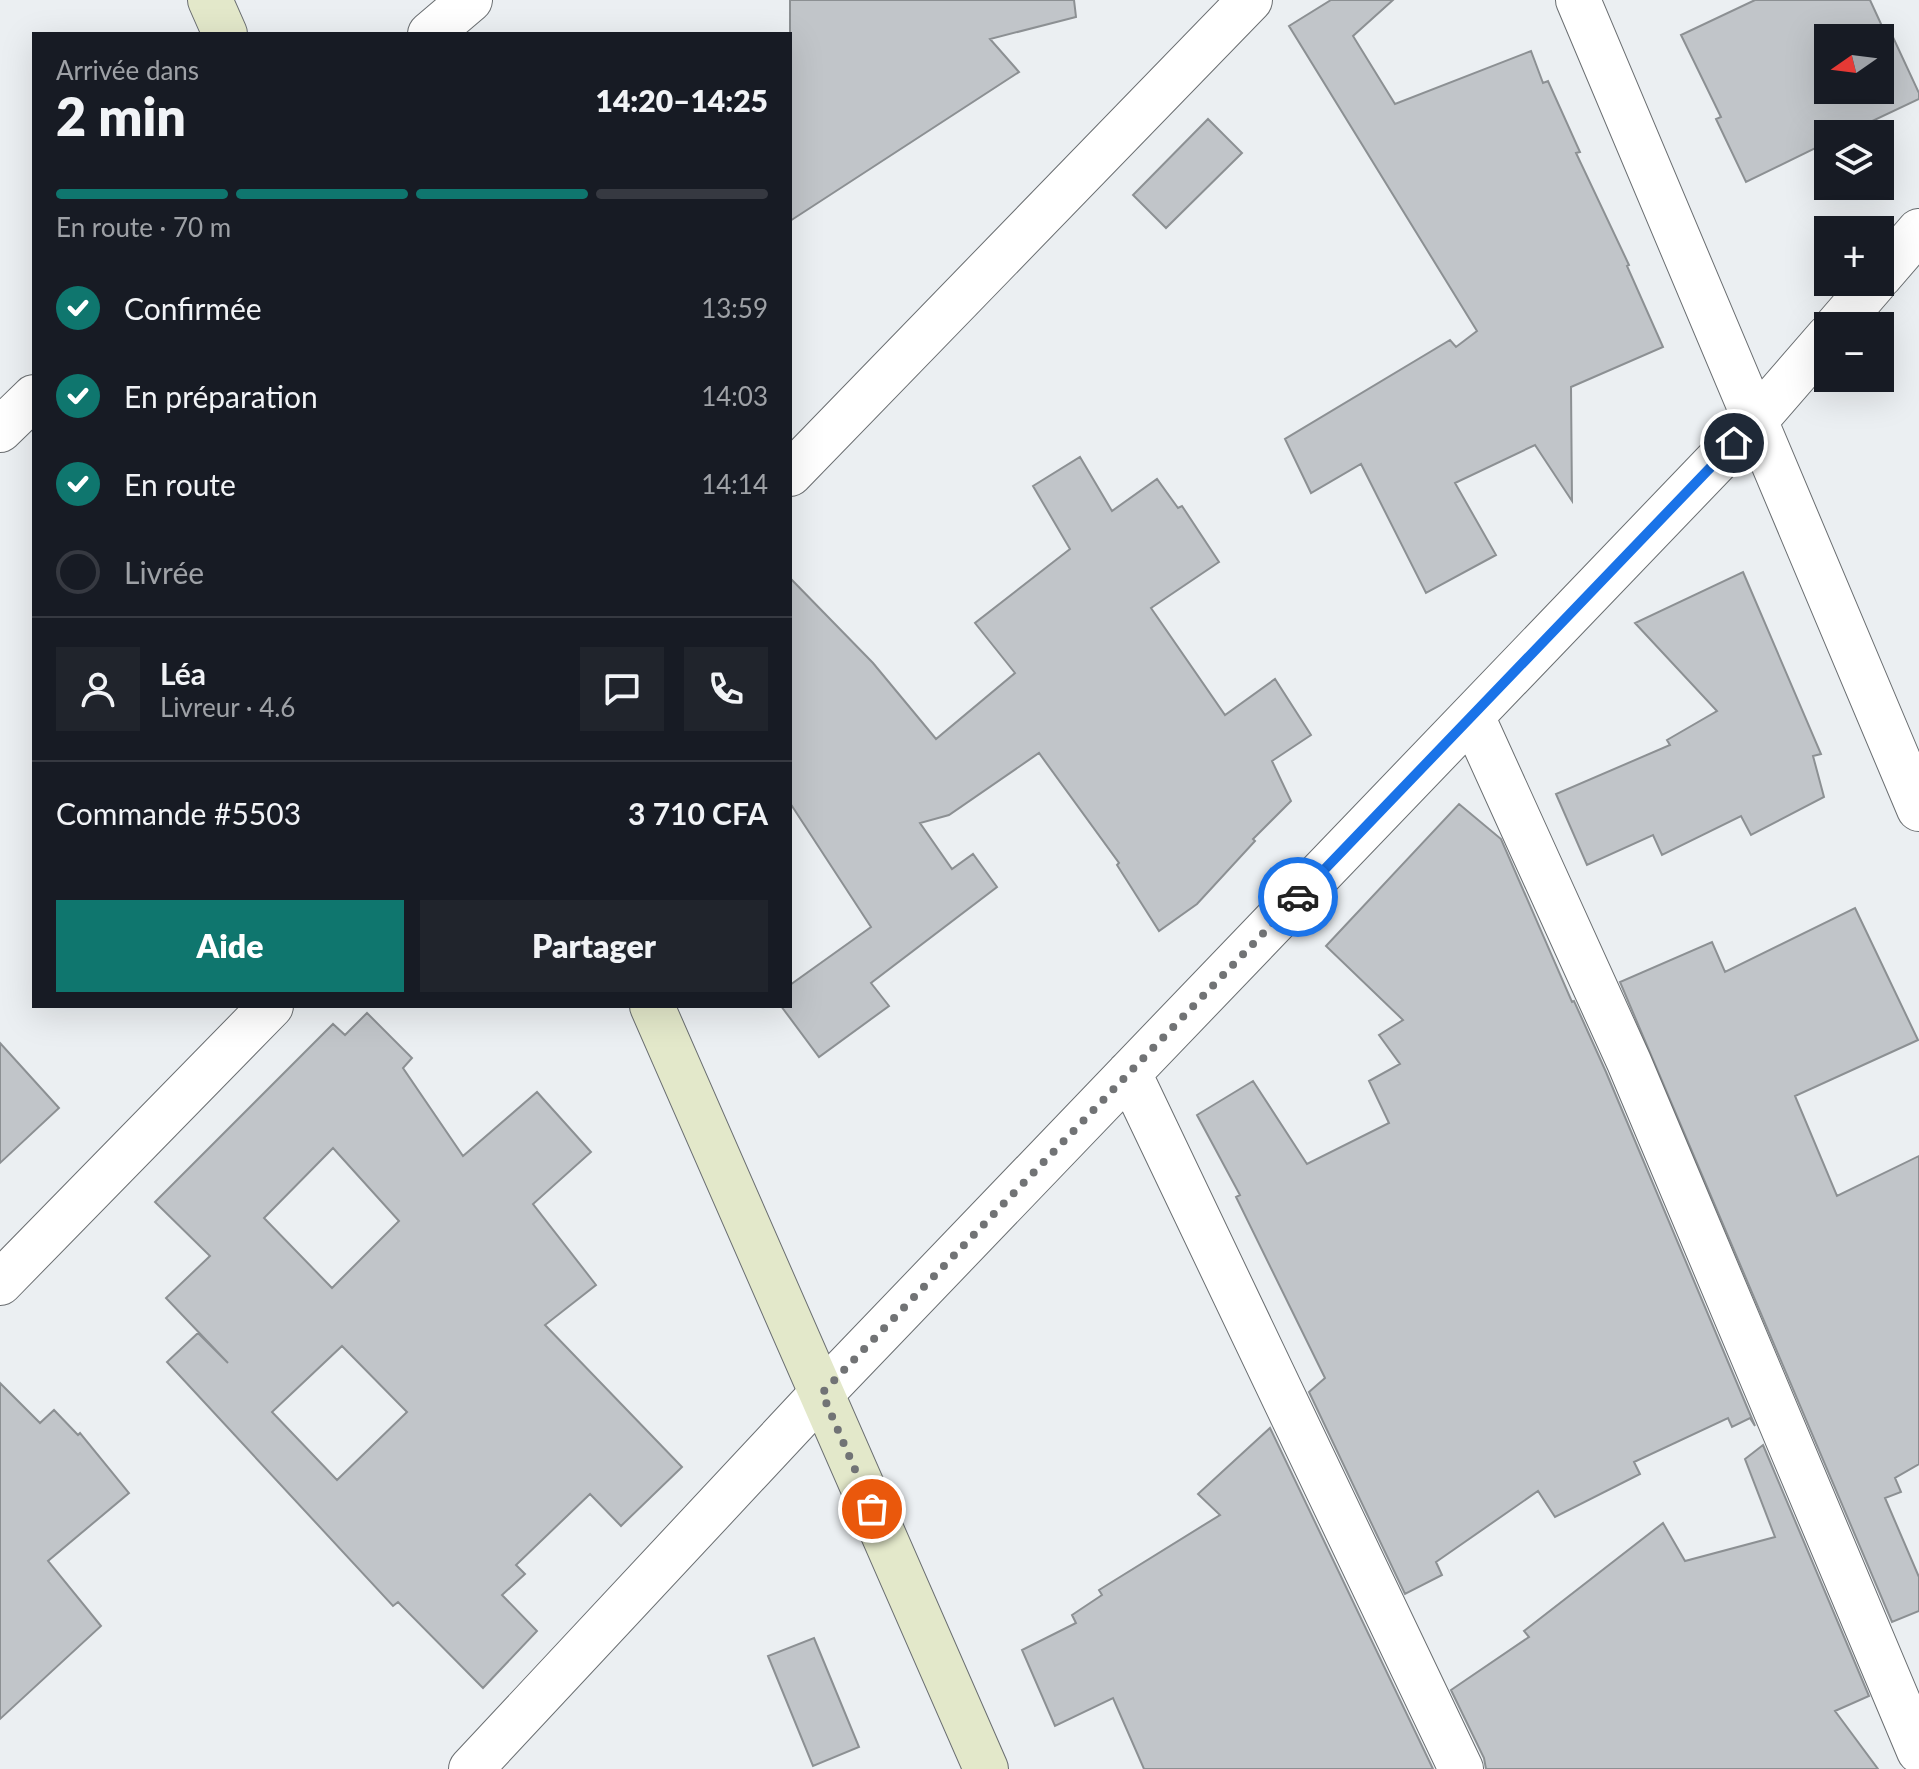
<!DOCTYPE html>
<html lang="fr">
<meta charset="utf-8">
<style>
body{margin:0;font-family:Lato,sans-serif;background:#20242c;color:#f1f3f6;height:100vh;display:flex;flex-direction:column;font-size:30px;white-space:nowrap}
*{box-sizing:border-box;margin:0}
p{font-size:26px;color:#9ea1a6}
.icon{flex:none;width:44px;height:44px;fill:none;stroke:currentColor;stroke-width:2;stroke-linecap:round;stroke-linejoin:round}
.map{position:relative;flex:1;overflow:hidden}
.details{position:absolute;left:32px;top:32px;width:760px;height:976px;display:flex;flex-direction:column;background:#171b24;border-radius:0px;box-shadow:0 8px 32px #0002}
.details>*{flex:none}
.needle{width:52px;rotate:256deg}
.fabs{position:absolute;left:1814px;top:24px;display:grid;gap:16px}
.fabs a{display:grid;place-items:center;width:80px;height:80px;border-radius:0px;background:#171b24;box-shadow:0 8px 32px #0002;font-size:40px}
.pin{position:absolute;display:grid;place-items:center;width:68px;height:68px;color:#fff;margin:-34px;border:4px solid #fff;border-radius:50%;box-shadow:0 2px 8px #0007}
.courier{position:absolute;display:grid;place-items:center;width:80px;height:80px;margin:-40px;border:6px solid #1a73e8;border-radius:50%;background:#fff;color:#222;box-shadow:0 2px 10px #0007}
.overview em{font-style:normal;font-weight:800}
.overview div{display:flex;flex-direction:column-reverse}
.overview{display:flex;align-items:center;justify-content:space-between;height:136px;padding:0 24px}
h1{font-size:52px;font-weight:800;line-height:60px}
.bar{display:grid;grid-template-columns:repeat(4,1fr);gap:12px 8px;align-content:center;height:96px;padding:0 24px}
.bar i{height:10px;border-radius:6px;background:#363941}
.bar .active{background:#0f766e}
.bar p{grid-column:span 4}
.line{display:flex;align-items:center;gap:20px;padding:0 24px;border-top:2px solid #363941}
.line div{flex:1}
.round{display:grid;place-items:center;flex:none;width:84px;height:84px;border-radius:0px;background:#20242c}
ol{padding:0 24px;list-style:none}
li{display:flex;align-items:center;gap:24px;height:88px}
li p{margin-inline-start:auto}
li .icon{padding:8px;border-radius:50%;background:#0f766e;color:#fff;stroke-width:4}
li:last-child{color:#9ea1a6}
li i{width:44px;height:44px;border:4px solid #363941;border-radius:50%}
.button{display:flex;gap:16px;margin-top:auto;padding:16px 24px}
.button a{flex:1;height:92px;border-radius:0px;background:#0f766e;color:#fff;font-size:32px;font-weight:800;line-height:92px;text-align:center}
.button a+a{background:#20242c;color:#f1f3f6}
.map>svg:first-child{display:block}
</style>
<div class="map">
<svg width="1919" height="1769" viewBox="0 0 1919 1769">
<rect width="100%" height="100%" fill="#ebeff2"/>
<!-- building -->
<path fill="#c1c5c9" stroke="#8c9093" stroke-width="2" fill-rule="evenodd" d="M790 0H1074L1076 17 990 39 1019 72 790 221Z
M1331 0H1393L1353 36 1395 104 1531 51 1543 83 1548 81 1580 152 1576 153 1629 265 1627 266 1663 347 1571 387 1572 501 1535 445 1455 483 1496 555 1426 593 1361 464 1311 493 1285 439 1450 340 1456 347 1477 331 1289 26Z
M1755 0H1870L1887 37 1892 35 1919 93V99L1845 134H1828V142L1746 182 1716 119 1721 117 1681 35ZM1828 38H1880V90H1828Z
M1208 119 1242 153 1166 228 1133 195Z
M1080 457 1112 511 1157 479 1178 508 1182 506 1219 562 1151 608 1225 715 1275 679 1311 735 1272 761 1291 801 1253 839 1255 841 1197 904 1159 931 1117 865 1119 863 1039 753 949 815 920 823 952 869 973 854 997 887 871 983 889 1006 819 1057 781 1006H790V985L871 927 790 803V578L873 663 936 739 1015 673 975 623 1070 549 1033 486Z
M1743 572 1821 754 1813 756 1824 797 1751 835 1741 816 1662 855 1653 835 1587 865 1556 794 1670 745 1667 740 1717 711 1635 623Z
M1459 804 1501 839 1572 1002 1574 1001 1606 1072 1755 1426 1750 1418 1732 1427 1728 1418 1634 1462 1640 1474 1555 1517 1538 1491 1436 1562 1442 1575 1405 1594 1309 1392 1325 1378 1236 1197 1240 1195 1197 1115 1253 1081 1307 1164 1389 1123 1369 1081 1400 1064 1379 1035 1403 1020 1326 946Z
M1855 908 1918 1040 1795 1096 1837 1196 1919 1156V1464L1895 1478 1901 1492 1885 1498 1919 1577V1611L1892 1622 1620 982 1712 942 1725 972Z
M367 1013 412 1058 403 1068 463 1156 537 1092 591 1152 533 1204 596 1285 545 1325 682 1467 621 1526 590 1494 516 1565 525 1574 502 1595 537 1631 483 1688 398 1602 393 1606 167 1362 198 1333 228 1363 166 1298 210 1256 155 1202 333 1024 345 1035ZM333 1148 399 1221 332 1288 264 1218ZM342 1346 407 1412 337 1480 272 1412Z
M0 1043 59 1108 0 1163Z
M0 1383 40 1423 54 1410 78 1435 80 1433 129 1493 48 1561 101 1626 0 1719Z
M1270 1428 1433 1769H1144L1113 1698 1055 1726 1022 1650 1076 1623 1072 1615 1102 1595 1099 1590 1220 1515 1198 1494Z
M1763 1445 1869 1696 1835 1711 1878 1769H1486L1484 1758 1451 1690 1529 1637 1524 1631 1663 1523 1685 1561 1775 1537 1745 1459Z
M814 1638 859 1747 813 1766 768 1656Z"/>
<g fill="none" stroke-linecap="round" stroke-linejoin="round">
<defs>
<path id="street" d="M1578 0 1919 809
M430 34 470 0
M1880 276 1919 231
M1837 326 1875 282
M0 430 34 397
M790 474 1250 0
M1472 716 1629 1062 1919 1751
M1129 1073 1461 1769
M0 1283 271 1006
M471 1769 822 1393 1756 420 1828 337"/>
<path id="secondary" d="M210 0 225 34
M652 1006 986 1769"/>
</defs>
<!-- street casing -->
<use href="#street" stroke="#6a6e71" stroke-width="46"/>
<!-- secondary casing -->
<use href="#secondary" stroke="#6a6e71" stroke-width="46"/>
<!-- street -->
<use href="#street" stroke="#fff" stroke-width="44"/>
<!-- secondary -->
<use href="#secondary" stroke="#e3e8ca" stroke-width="44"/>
</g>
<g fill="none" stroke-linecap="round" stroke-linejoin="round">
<!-- done -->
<path stroke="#717375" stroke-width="8" stroke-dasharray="0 14.4" d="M872 1509 822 1393 1298 897"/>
<!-- route -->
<path stroke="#1a73e8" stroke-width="10" d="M1298 897 1734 443"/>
</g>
</svg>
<div class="fabs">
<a><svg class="needle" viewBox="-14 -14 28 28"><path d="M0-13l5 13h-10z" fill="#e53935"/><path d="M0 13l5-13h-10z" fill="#9ea1a6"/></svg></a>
<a><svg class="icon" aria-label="layers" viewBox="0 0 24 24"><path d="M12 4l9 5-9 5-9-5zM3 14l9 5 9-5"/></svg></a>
<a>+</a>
<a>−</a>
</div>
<div class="pin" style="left:872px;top:1509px;background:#ea580c"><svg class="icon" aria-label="bag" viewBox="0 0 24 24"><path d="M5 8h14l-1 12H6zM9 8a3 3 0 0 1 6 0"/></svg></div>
<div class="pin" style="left:1734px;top:443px;background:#1f2937"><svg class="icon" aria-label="home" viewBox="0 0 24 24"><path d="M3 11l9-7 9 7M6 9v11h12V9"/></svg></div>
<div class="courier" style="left:1298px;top:897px"><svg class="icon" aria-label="car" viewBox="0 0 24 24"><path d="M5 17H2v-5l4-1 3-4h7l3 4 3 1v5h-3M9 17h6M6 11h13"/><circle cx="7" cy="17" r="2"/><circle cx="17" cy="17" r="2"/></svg></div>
<section class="details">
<div class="overview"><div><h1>2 min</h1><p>Arrivée dans</p></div><em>14:20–14:25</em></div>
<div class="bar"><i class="active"></i><i class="active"></i><i class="active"></i><i></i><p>En route · 70 m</p></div>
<ol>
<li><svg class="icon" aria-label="check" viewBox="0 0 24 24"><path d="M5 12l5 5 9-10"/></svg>Confirmée<p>13:59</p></li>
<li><svg class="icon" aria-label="check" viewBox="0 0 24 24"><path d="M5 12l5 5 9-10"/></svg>En préparation<p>14:03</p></li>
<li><svg class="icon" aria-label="check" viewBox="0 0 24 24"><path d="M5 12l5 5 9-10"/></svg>En route<p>14:14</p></li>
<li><i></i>Livrée</li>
</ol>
<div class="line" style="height:144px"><a class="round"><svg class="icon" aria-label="person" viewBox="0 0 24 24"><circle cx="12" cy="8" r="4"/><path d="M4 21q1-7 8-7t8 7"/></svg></a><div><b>Léa</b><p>Livreur · 4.6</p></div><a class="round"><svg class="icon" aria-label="chat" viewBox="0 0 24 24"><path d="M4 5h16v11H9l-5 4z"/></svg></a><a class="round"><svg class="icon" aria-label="phone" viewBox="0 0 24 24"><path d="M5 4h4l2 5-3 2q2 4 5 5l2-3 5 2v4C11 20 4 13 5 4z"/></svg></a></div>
<div class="line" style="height:104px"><div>Commande #5503</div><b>3 710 CFA</b></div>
<div class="button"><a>Aide</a><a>Partager</a></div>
</section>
</div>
